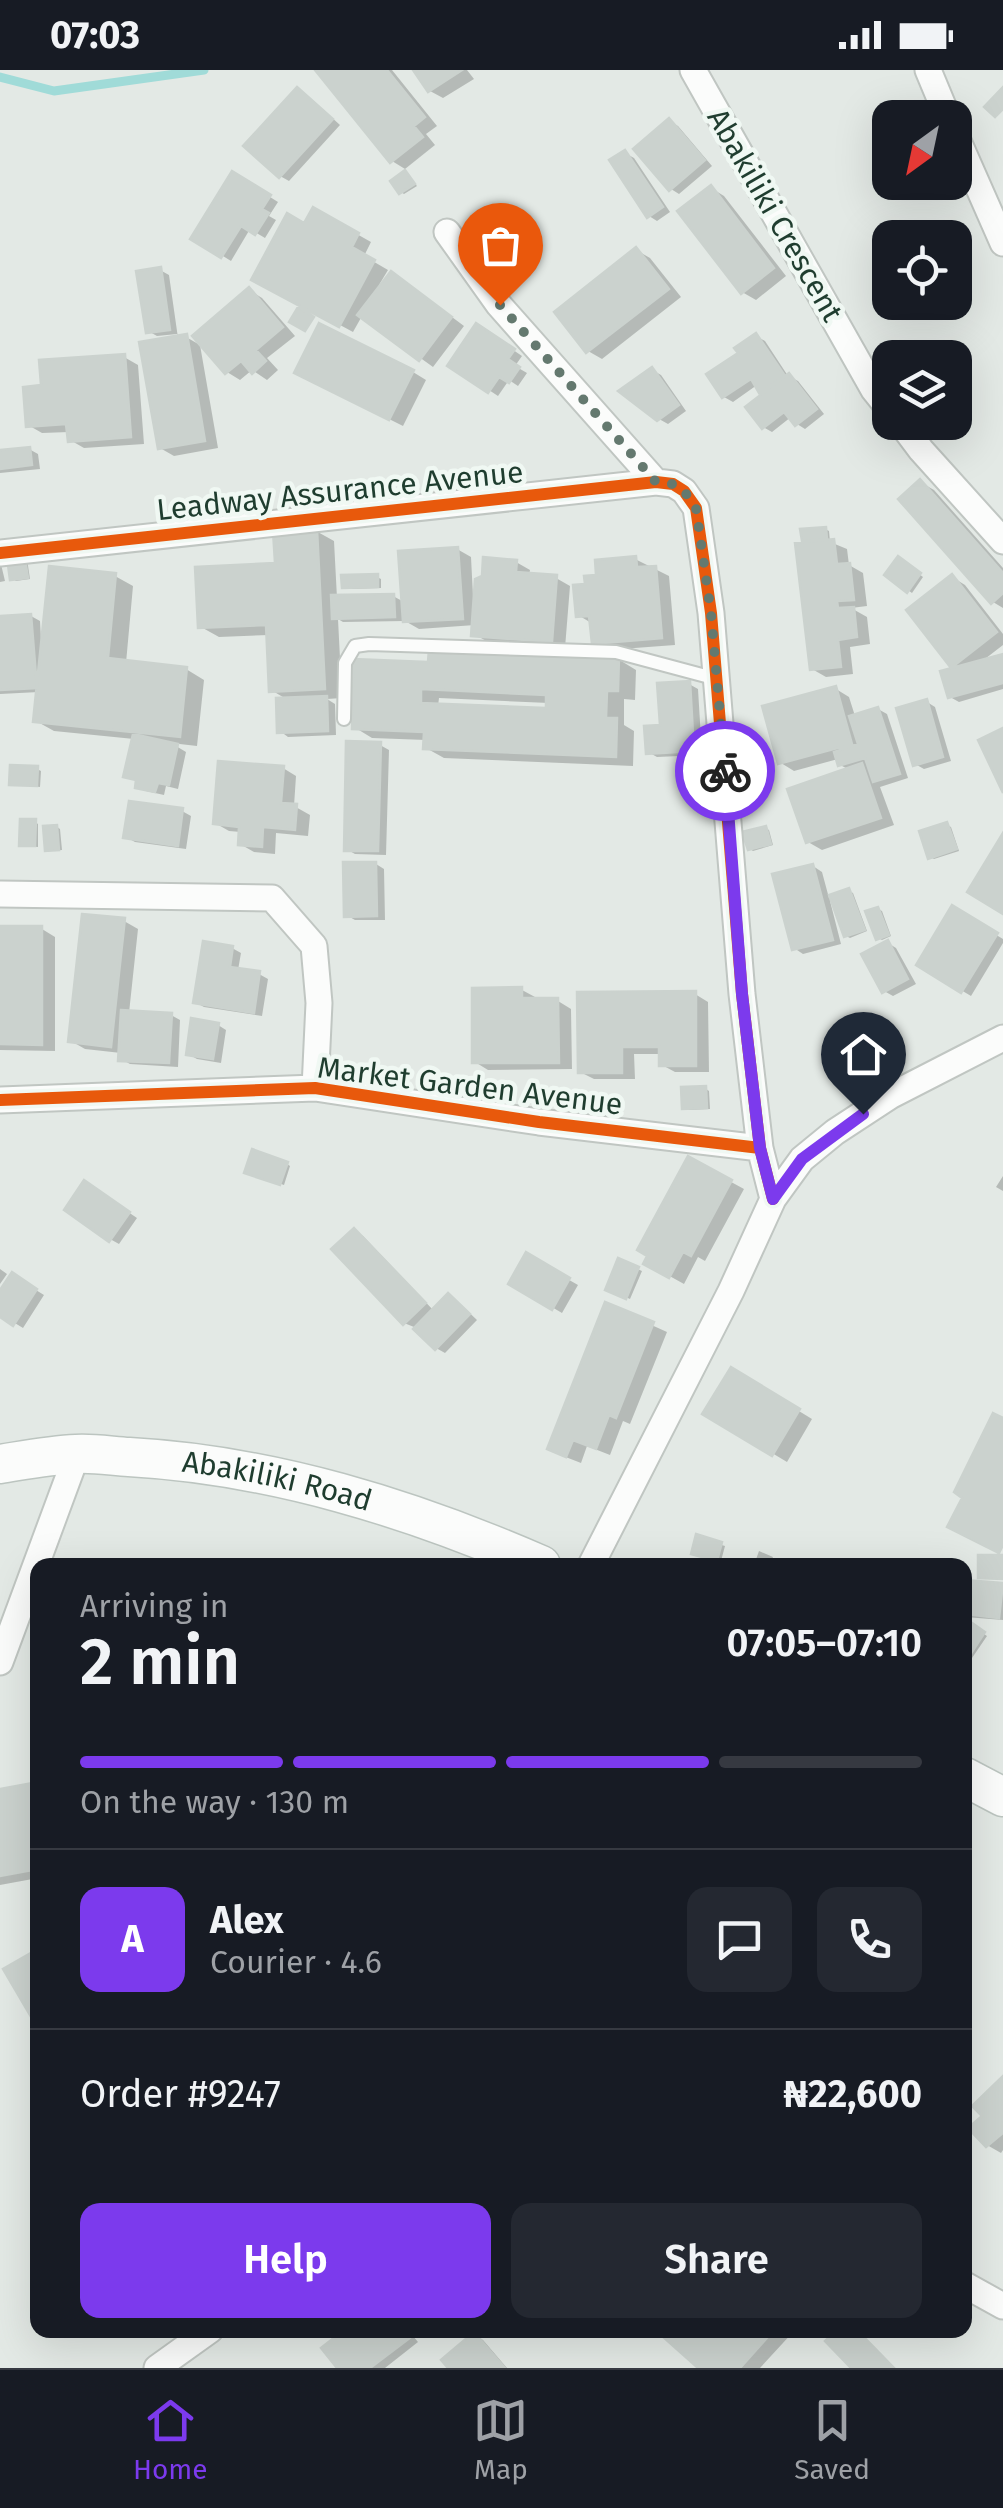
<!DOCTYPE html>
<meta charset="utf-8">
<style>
body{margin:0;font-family:"Fira Sans",sans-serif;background:#242831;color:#f1f3f6;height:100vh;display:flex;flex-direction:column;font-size:38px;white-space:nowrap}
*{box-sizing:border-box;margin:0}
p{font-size:32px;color:#9ea1a6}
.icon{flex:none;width:55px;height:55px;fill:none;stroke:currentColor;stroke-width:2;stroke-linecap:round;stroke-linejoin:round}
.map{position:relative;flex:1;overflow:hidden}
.side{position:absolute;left:30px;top:1488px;width:942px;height:780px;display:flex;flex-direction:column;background:#171b24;border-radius:20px;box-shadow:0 10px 40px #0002}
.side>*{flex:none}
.needle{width:65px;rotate:213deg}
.controls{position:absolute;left:872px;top:30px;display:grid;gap:20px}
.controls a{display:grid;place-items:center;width:100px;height:100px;border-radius:20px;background:#171b24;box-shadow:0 10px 40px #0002;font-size:50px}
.pin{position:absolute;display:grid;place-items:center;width:85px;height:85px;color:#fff;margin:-102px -42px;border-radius:50% 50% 50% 0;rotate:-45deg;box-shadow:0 0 10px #0007}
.pin .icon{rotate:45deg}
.courier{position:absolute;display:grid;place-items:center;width:100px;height:100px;margin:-50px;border:8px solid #7c3aed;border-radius:50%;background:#fff;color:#222;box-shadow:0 2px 12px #0007}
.overview em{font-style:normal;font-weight:600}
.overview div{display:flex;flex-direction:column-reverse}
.overview{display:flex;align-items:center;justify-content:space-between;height:170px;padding:0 50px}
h1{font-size:65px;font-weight:600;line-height:75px}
.bar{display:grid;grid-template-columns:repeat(4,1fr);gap:15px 10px;align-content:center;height:120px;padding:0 50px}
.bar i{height:12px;border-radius:8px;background:#363941}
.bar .selected{background:#7c3aed}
.bar p{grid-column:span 4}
.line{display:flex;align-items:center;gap:25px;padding:0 50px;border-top:2px solid #363941}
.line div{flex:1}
.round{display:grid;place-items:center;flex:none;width:105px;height:105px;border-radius:20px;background:#242831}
.button{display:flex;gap:20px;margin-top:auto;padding:20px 50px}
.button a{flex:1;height:115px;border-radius:20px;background:#7c3aed;color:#fff;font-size:40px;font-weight:600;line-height:115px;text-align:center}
.button a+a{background:#242831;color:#f1f3f6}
.status{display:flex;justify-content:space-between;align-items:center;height:70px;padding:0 50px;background:#171b24;direction:ltr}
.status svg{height:28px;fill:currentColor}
.dock{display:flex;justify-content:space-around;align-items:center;height:140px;border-top:2px solid #363941;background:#171b24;font-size:28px;color:#9ea1a6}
.dock a{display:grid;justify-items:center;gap:5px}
.dock .selected{color:#7c3aed}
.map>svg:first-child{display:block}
</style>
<div class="status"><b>07:03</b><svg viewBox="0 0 49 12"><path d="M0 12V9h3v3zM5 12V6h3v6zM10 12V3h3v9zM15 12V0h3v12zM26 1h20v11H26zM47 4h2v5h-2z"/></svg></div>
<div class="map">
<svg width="1003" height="2298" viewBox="0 0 1003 2298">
<rect width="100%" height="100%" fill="#e3e9e5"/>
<!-- shadow -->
<path fill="#0003" fill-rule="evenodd" d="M318 0H392L437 56 426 64 435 75 405 99 392 91Z
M416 0H467L474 9 443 28 430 21Z
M298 20 307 25 340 55 289 111 280 106Z
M669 51 678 56 712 96 679 124 671 119Z
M625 83 634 88 670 142 657 151 649 146Z
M405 103 417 116 404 124 401 122Z
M233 104 278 132 269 146 276 150 265 168 250 159 231 191 194 168Z
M711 118 724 126 786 206 756 230 742 222Z
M314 140 371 172 364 186 388 200 379 215 382 217 405 212 464 256 433 297 362 246 353 262 255 209 305 156Z
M636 180 650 188 681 227 602 289 588 281Z
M160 200 169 205 178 268 186 267 200 275 218 378 174 386 160 378 177 268V264L157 266 148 261Z
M249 220 262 228 295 266 267 288 278 300 267 310 252 300 240 310 227 302Z
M485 261 522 286 515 296 527 303 518 316 509 310 498 326 451 295Z
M756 266 765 271 788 306 798 311 824 344 805 359 797 354 791 347 772 362 763 357 765 323 757 315 733 332 724 327 741 284Z
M124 287 138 295 144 374 84 378 70 370 69 362 42 363 28 355Z
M955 296 971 319 955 331Z
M652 300 661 305 686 341 668 354 659 349Z
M413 302 426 310 403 356 311 310Z
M29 379 38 384 40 399 0 403V381Z
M920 412 934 420 1003 498V538L993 532Z
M825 459 829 461 830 472 847 479 849 495 863 503 867 536 851 538 867 547 870 574 850 577 853 604 826 607 812 599V474L804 470Z
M316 461 334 471 337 528 393 526 404 532 457 479 471 487 473 526H477L516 492 530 500 529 506 556 508 570 516 565 578 488 572 474 564 475 555 419 559 405 551 343 552 338 549 342 628 327 629 335 634 336 665 288 667 280 661 288 630 271 620 269 565 219 567 201 557Z
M27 489 30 509 16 511 13 509Z
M635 489 669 506 675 575 608 580 595 572 593 554 578 545 587 516 599 507Z
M899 489 923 507 912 523 887 505Z
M0 490 5 511 0 512Z
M115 506 133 516 126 593 186 599 204 610 197 676 171 673 186 682 178 719 166 716 164 725 146 721 138 716 139 712 126 706 134 669 54 661 36 651 39 622 0 624V548L31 546 40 551 41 570H44Z
M377 507 381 509V518L348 519 344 517Z
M952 507 965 515 1003 564V575L981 592 1003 586V619L959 632 950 627 958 599 952 596Z
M618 589 636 600 635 630 624 629V655L634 661 633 696 444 688 426 678V670L372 668 354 657 431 595ZM439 628 549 633 548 641 438 636Z
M689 614 698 619 702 685 657 687 648 682Z
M836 619 849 627 855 646 878 639 887 644 908 708 880 717 894 755 822 780 808 772 850 700 840 695 838 689 794 701 781 693Z
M927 632 935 637 951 691 924 699 915 694Z
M380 675 389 680 386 785 355 784 346 779Z
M283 698 296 706 294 736 310 745 308 766 276 763 275 784 254 782 240 774 241 762 229 761 215 753Z
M37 699 41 701 40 717 12 713Z
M182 741 191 746 186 779 135 772 126 767Z
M35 752 38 754V777L25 776 22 774Z
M947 755 951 757 959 781 934 789 930 787Z
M57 757 60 759 62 780 51 781 48 779Z
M765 758 769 760 773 775 753 781 750 779Z
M376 794 384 799 385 850H355L346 845Z
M813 796 822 802 829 828 849 821 853 823 867 861 850 868 846 866 833 830 830 831 841 874 803 884 794 878Z
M878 839 882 841 891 866 882 870 878 868Z
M953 839 1003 869V873L971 926 919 895Z
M124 851 138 859 129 943 171 945 180 950 178 997 130 994 121 989V983L85 979 71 971Z
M0 858 42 859 55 867V981L0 980Z
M888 873 896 878 916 914 893 926 884 921Z
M232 878 241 883 238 900 259 904 268 909 262 946 204 937 195 932Z
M522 920 535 927V931H558L571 939 572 999 488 1000 475 992Z
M695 924 708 932 709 1002H675L662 995V984H634L635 1009H594L580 1002Z
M218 955 226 960 221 993 197 989 188 984Z
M706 1019 709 1021 710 1039 688 1040 684 1037Z
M689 1089 744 1119 705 1191 698 1187 684 1214 646 1193Z
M287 1094 290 1096 284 1115 250 1103Z
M1003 1106V1121L996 1117Z
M94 1119 137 1148 119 1174 110 1169Z
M354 1161 363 1166 434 1241 448 1226 457 1231 477 1250 445 1283 436 1278 414 1257 404 1253Z
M527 1186 578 1215 562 1243 511 1213Z
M619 1191 642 1201 630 1229 608 1219Z
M0 1199 7 1204 0 1214Z
M13 1206 44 1225 23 1258 0 1244V1225Z
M607 1235 667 1262 630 1354 623 1351 610 1385 587 1376 581 1393 563 1386Z
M732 1300 812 1349 787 1392 706 1343Z
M698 1468 725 1476 721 1491 697 1485Z
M759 1481 773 1487 770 1495H754Z
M965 1512 1003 1516V1550L965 1547Z
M965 1551 987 1566 972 1588 965 1584Z
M38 1715V1808L0 1815V1722Z
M1003 2010V2080L1001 2083 987 2075 985 2046 976 2036Z
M348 2260H408L418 2272 385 2298H341Z
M671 2260H793L794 2261 760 2298H702Z
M475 2265 483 2270 507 2298H451Z"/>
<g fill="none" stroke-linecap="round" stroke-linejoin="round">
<!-- stream -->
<path stroke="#a0dbd8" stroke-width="9" d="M0 7 54 21 204 0"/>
</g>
<!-- building -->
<path fill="#cbd2ce" stroke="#cbd2ce" stroke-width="2.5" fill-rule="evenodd" d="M315 0H387L425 47 414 56 423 67 390 93Z
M413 0H462L428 22Z
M297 17 333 49 279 108 243 76Z
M1002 18 1003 39 995 47 984 37Z
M669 48 705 90 669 121 633 79Z
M625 80 663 137 647 148 609 90Z
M405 100 415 114 399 124 390 111Z
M232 101 271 125 262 139 269 143 255 165 241 156 221 188 190 169Z
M711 115 774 198 741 224 677 141Z
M313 137 359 163 352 177 375 190 339 257 251 210 287 143 304 153Z
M636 177 669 219 586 283 554 242Z
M161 197 170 260 146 263 136 201Z
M391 201 452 247 419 291 357 245Z
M249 217 283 257 256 280 266 291 252 304 241 291 225 304 192 266Z
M298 237 314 247 305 261 289 252Z
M319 253 414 300 389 350 294 303Z
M476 253 515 279 508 289 520 297 509 313 499 307 488 323 447 296Z
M756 263 785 306 759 323 751 309 722 328 706 304 738 283 734 278Z
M187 264 205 371 158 379 139 272Z
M125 284 131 367 68 372 66 354 26 357 23 317 41 315 39 290Z
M652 297 679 335 657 351 618 321Z
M789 303 817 339 795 356 784 342 762 359 745 337Z
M30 377 32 395 0 399V380Z
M920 409 1003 503V523L991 534 898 429Z
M826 457 827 469 802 471 800 459Z
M317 459 325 619 269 622 266 555 198 558 195 497 275 493 273 461Z
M834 469 837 494 850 493 854 530 837 531 838 538 854 537 857 567 838 570 841 597 810 600 795 473Z
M458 477 463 549 403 552 398 481Z
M24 484 28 508 10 510 7 487Z
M636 486 637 497 656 496 662 568 592 574 589 546 576 547 573 515 585 514 584 506 596 505 595 490Z
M898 486 921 503 907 523 884 505Z
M483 487 517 490 516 502 557 505 552 572 471 566 475 509 482 506Z
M49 496 116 503 108 588 187 597 180 667 33 652Z
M378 504V517L342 518 341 505Z
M952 504 997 562 951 598 906 540Z
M394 524 395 547 332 549 331 525Z
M31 544 37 618 0 620V546Z
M429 579 619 587 618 621H607L606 648H617L616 687 423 679 424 662 352 659 354 589 428 592ZM421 619 546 625V638L421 633Z
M1003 584V613L948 628 940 601Z
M690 611 694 681 646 684 644 656 660 655 657 613Z
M836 616 852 674 778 694 762 636Z
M327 626 328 661 277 663 276 628Z
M927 629 943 687 913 696 896 638Z
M878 637 900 704 873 712 865 688 838 696 834 682 858 674 849 646Z
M1003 658V723L978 670Z
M133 664 178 674 169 715 158 713 155 722 135 718 136 710 123 707Z
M346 671 381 672 378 781H344Z
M218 691 284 696 281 733 297 734 295 760 263 757 262 777 238 775 239 757 213 754Z
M862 693 881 748 806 773 787 719Z
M10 695 38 696 37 716 9 715Z
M129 731 183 738 178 776 123 768Z
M20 749H36L35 776H19Z
M947 752 957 779 928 789 919 761Z
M57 755 59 780 45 781 43 756Z
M766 756 771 774 748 780 742 762Z
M1003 763V844L967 822Z
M343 792H376L377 846 344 847Z
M813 794 833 870 792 880 772 804Z
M849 818 865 860 844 867 829 825Z
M952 835 998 863 961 923 916 895Z
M878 837 889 865 876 870 865 841Z
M82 844 125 848 111 977 68 972Z
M0 856H42V975L0 974Z
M888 870 908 909 882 923 861 884Z
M203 871 233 876 230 897 260 901 254 943 193 933Z
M522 917V928H558L559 993H472V918Z
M696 921V996H659V977H622V1003H578L577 922Z
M121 940 172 943 169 993 118 991Z
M191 948 219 953 213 989 186 985Z
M706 1016 707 1038 682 1039 681 1017Z
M252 1079 288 1092 280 1115 244 1103Z
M688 1086 732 1110 691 1186 683 1182 669 1208 643 1194 647 1186 637 1180Z
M84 1110 130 1142 109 1172 64 1140Z
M354 1158 426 1233 403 1255 331 1179Z
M526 1182 570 1208 552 1240 508 1214Z
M618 1188 639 1197 626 1229 605 1220Z
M12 1202 37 1219 13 1256 0 1247V1220Z
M448 1223 470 1244 435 1280 413 1259Z
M605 1232 654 1252 616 1348 609 1345 596 1379 573 1370 566 1387 547 1379Z
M731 1297 800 1339 772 1386 702 1344Z
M993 1343 1003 1348V1475L999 1483 947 1457 962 1428 954 1422Z
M696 1464 722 1472 717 1491 691 1484Z
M978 1485H1003V1509L978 1508Z
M965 1510 1003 1513 999 1548 965 1544Z
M965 1548 985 1562 968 1588 965 1587Z
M38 1712V1799L0 1806V1719Z
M38 1879V1956L37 1957 3 1899Z
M1002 2007 1003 2063 986 2077 968 2058 982 2046 972 2036Z
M344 2260H406L411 2267 370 2298H337L321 2278Z
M668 2260H774L740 2298H698L662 2266Z
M837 2260H857L894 2298H851L825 2271Z
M474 2262 505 2298H448L441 2290Z"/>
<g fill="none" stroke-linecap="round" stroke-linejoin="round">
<defs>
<path id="lane" d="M344 649 345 593 355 576 369 574 616 582 717 609"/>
<path id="street" d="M693 0 874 320 890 340
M928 0 948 48
M955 64 1003 173
M447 162 499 235 656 412
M900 352 921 380 1003 471
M0 483 656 412 673 414 684 421 696 438 711 543 742 924 760 1078
M0 824 272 828 314 876 319 933 315 1018
M0 1030 315 1018 539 1052 760 1078 773 1129
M591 1495 731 1221 773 1129 802 1089 835 1062 890 1026 1003 968
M0 1592 77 1384
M965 2215 1003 2236
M157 2298 210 2260"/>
<g id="secondary">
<path id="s1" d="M0 1394C25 1390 50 1385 76 1384 93 1383 112 1386 129 1387 272 1395 410 1438 541 1495"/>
<path d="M965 1707 1003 1727"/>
</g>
</defs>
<!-- lane casing -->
<use href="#lane" stroke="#c0c6c2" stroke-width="16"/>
<!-- street casing -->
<use href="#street" stroke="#c0c6c2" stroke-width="29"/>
<!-- secondary casing -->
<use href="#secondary" stroke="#bcc5c0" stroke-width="41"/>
<!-- lane -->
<use href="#lane" stroke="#fbfcfb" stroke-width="12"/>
<!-- street -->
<use href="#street" stroke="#fbfcfb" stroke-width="25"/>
<!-- secondary -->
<use href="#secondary" stroke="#fbfcfb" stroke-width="38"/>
<defs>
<path id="cycleway" d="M0 483 656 412 673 414 684 421 696 438 711 543 742 924 760 1078
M0 1030 315 1018 539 1052 760 1078 773 1129"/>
</defs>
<!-- cycleway casing -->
<use href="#cycleway" stroke="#f0f8f3" stroke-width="19"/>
<!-- cycleway -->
<use href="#cycleway" stroke="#e8590c" stroke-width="12"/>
</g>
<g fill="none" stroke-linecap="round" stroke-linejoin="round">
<!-- done -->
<path stroke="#64796f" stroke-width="10" stroke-dasharray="0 18" d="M500 235 656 412 672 414 684 421 696 438 711 543 725 701"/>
<!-- route -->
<path stroke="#7c3aed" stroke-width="12" d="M725 701 742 924 760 1078 773 1129 802 1089 863 1044"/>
</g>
<g text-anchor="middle" stroke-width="9" stroke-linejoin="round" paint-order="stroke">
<!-- street labels -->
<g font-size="30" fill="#1f3d2f" stroke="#f0f8f3">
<text transform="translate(775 145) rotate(60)" y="10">Abakiliki Crescent</text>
<text transform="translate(340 421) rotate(-6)" y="10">Leadway Assurance Avenue</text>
<text transform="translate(470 1016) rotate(7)" y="10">Market Garden Avenue</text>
<text dy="10" stroke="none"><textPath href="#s1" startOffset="280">Abakiliki Road</textPath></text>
</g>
</g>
</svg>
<div class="controls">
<a><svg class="needle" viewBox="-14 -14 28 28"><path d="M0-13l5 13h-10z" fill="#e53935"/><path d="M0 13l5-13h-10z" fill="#9ea1a6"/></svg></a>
<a><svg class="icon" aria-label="locate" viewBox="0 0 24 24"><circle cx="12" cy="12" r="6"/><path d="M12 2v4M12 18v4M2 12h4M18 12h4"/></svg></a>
<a><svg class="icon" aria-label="layers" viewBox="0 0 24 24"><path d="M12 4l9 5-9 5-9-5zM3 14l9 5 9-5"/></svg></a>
</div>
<div class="pin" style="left:500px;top:235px;background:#ea580c"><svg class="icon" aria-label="bag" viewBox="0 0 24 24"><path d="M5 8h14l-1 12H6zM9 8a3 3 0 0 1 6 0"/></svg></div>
<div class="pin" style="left:863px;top:1044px;background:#1f2937"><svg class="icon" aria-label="home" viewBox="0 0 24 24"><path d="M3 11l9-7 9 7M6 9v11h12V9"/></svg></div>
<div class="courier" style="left:725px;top:701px"><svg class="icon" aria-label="bike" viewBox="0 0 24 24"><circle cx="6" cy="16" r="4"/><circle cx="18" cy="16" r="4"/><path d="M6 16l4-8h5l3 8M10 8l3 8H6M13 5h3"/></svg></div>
<section class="side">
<div class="overview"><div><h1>2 min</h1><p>Arriving in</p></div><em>07:05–07:10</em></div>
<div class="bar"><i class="selected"></i><i class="selected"></i><i class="selected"></i><i></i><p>On the way · 130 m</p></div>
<div class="line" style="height:180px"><b class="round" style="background:#7c3aed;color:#fff">A</b><div><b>Alex</b><p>Courier · 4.6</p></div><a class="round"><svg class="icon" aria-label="chat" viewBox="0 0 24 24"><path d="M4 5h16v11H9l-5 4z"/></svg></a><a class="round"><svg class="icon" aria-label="phone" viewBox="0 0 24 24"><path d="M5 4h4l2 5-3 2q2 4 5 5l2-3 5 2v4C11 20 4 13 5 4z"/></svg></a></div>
<div class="line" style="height:130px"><div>Order #9247</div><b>₦22,600</b></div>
<div class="button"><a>Help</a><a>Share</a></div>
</section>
</div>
<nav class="dock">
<a class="selected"><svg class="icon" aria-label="home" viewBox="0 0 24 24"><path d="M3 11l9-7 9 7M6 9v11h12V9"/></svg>Home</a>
<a><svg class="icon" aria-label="map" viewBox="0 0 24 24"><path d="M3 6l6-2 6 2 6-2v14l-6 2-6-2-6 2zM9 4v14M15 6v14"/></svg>Map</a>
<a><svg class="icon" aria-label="saved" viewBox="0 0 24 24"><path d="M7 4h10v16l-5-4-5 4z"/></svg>Saved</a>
</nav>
